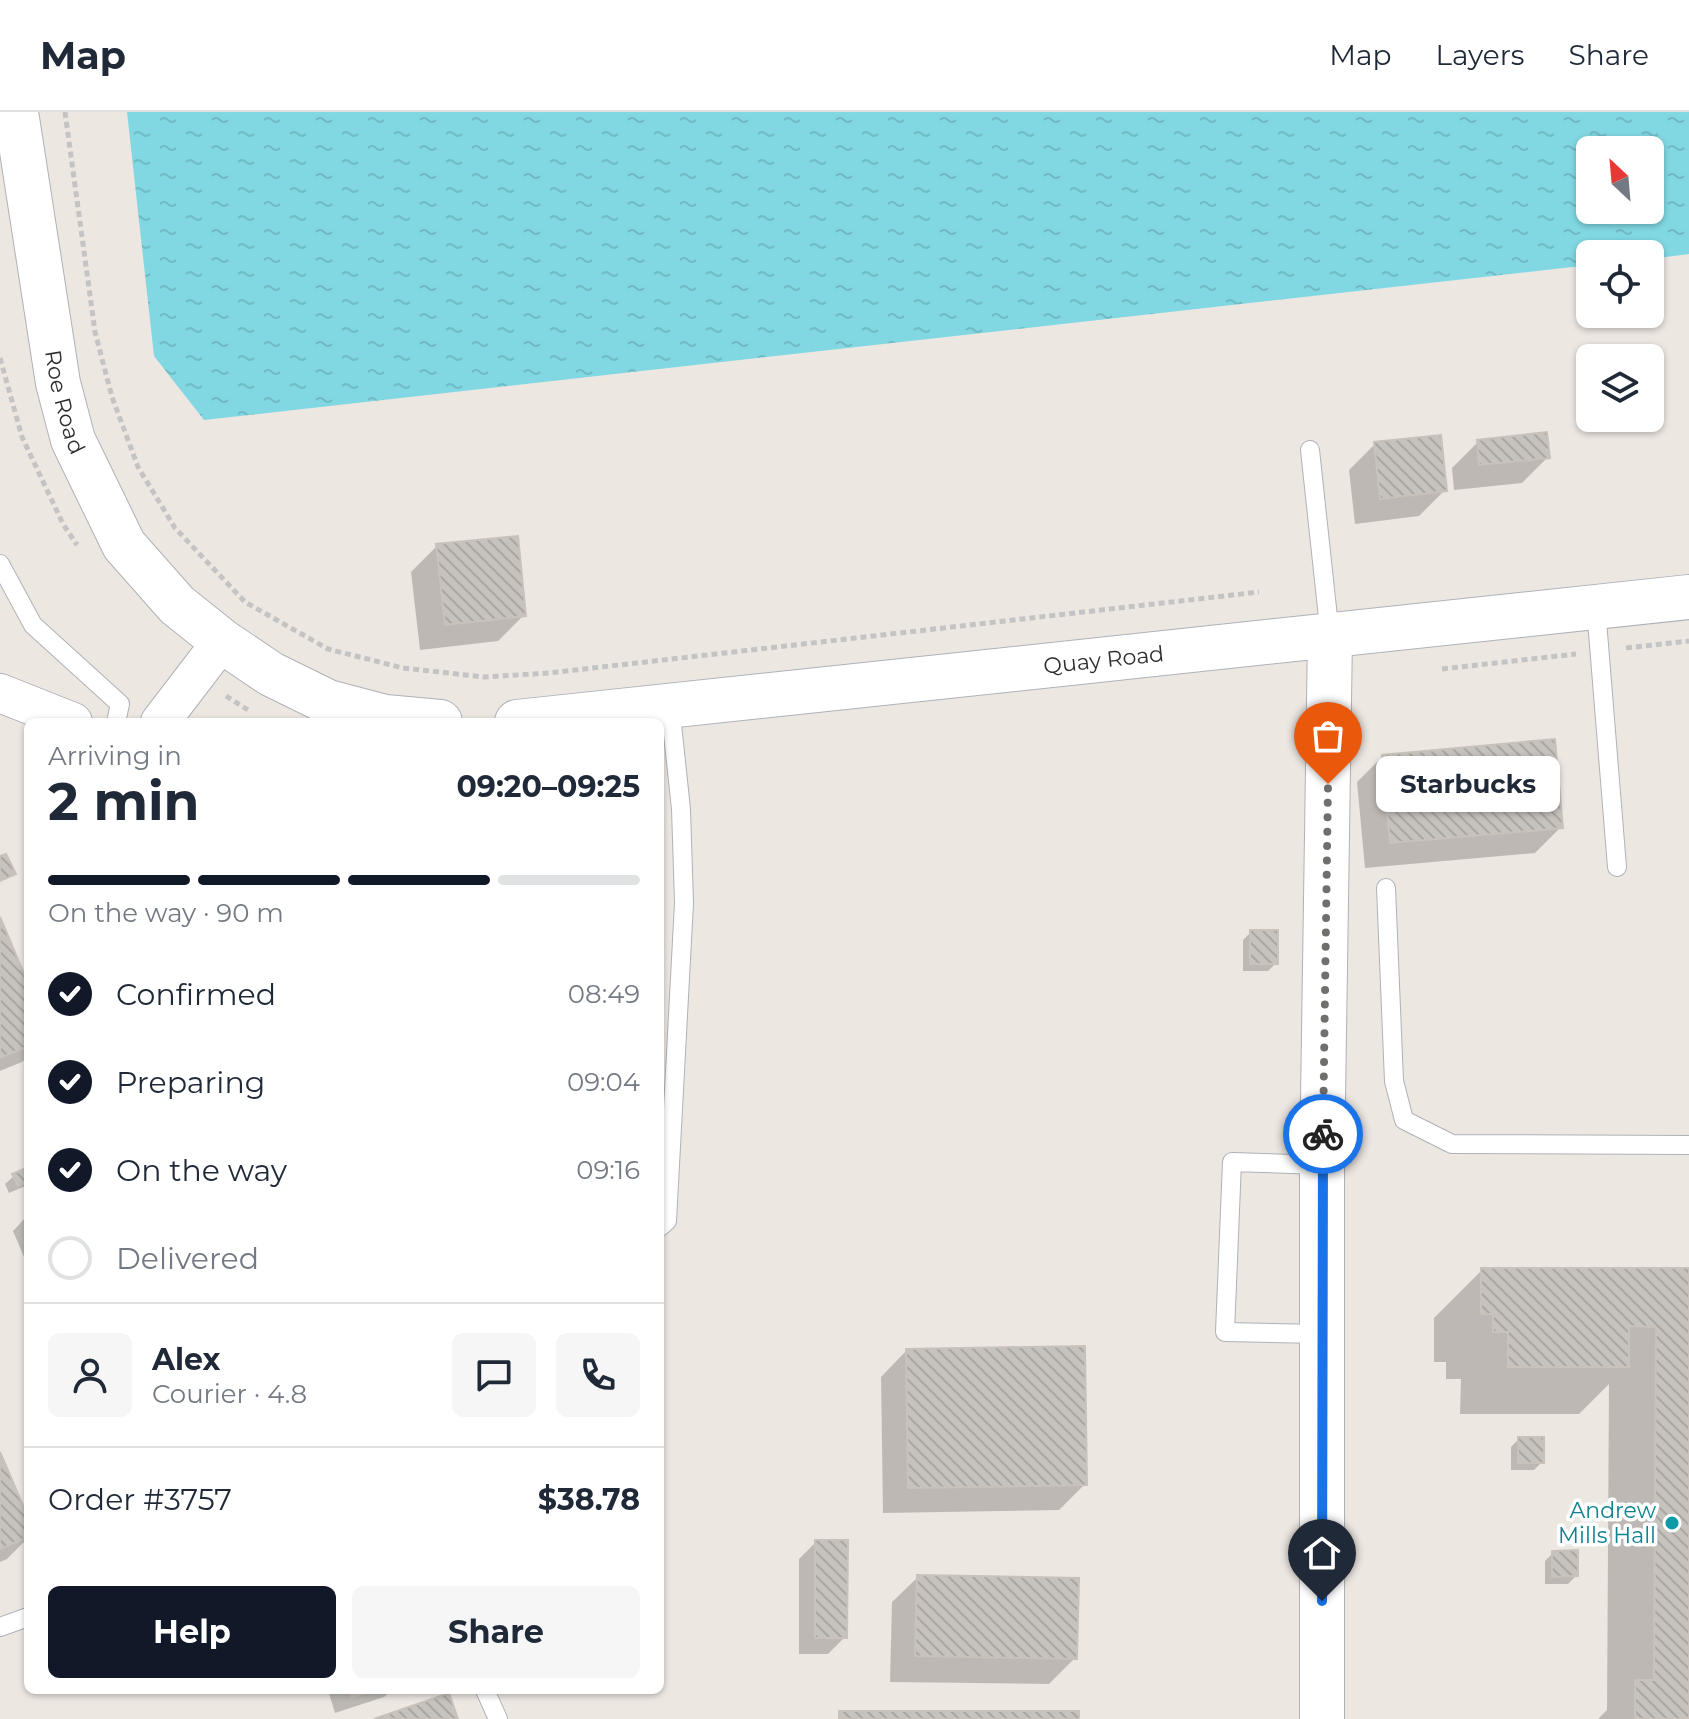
<!DOCTYPE html>
<meta charset="utf-8">
<style>
body{margin:0;font-family:Montserrat,sans-serif;background:#f6f6f7;color:#1f2937;height:100vh;display:flex;flex-direction:column;font-size:30px;white-space:nowrap}
*{box-sizing:border-box;margin:0}
p{font-size:26px;color:#747a83}
.icon{flex:none;width:44px;height:44px;fill:none;stroke:currentColor;stroke-width:2;stroke-linecap:round;stroke-linejoin:round}
.map{position:relative;flex:1;overflow:hidden}
.drawer{position:absolute;left:24px;top:606px;width:640px;height:976px;display:flex;flex-direction:column;background:#fff;border-radius:12px;box-shadow:0 2px 6px #0004}
.drawer>*{flex:none}
.needle{width:52px;rotate:334deg}
.controls{position:absolute;left:1576px;top:24px;display:grid;gap:16px}
.controls a{display:grid;place-items:center;width:88px;height:88px;border-radius:12px;background:#fff;box-shadow:0 2px 6px #0004;font-size:40px}
.pin{position:absolute;display:grid;place-items:center;width:68px;height:68px;color:#fff;margin:-82px -34px;border-radius:50% 50% 50% 0;rotate:-45deg;box-shadow:0 0 8px #0007}
.pin .icon{rotate:45deg}
.courier{position:absolute;display:grid;place-items:center;width:80px;height:80px;margin:-40px;border:6px solid #1a73e8;border-radius:50%;background:#fff;color:#222;box-shadow:0 2px 10px #0007}
.bubble{position:absolute;height:56px;border-radius:12px;background:#fff;box-shadow:0 2px 6px #0004;font-size:26px;font-weight:700;line-height:56px;text-align:center}
.overview em{font-style:normal;font-weight:700}
.overview div{display:flex;flex-direction:column-reverse}
.overview{display:flex;align-items:center;justify-content:space-between;height:136px;padding:0 24px}
h1{font-size:52px;font-weight:700;line-height:60px}
.bar{display:grid;grid-template-columns:repeat(4,1fr);gap:12px 8px;align-content:center;height:96px;padding:0 24px}
.bar i{height:10px;border-radius:6px;background:#e0e1e3}
.bar .selected{background:#111827}
.bar p{grid-column:span 4}
.line{display:flex;align-items:center;gap:20px;padding:0 24px;border-top:2px solid #e0e1e3}
.line div{flex:1}
.round{display:grid;place-items:center;flex:none;width:84px;height:84px;border-radius:12px;background:#f6f6f7}
ol{padding:0 24px;list-style:none}
li{display:flex;align-items:center;gap:24px;height:88px}
li p{margin-inline-start:auto}
li .icon{padding:8px;border-radius:50%;background:#111827;color:#fff;stroke-width:4}
li:last-child{color:#747a83}
li i{width:44px;height:44px;border:4px solid #e0e1e3;border-radius:50%}
.primary-button{display:flex;gap:16px;margin-top:auto;padding:16px 24px}
.primary-button a{flex:1;height:92px;border-radius:12px;background:#111827;color:#fff;font-size:32px;font-weight:700;line-height:92px;text-align:center}
.primary-button a+a{background:#f6f6f7;color:#1f2937}
header{display:flex;align-items:center;gap:48px;box-sizing:border-box;height:112px;padding:0 40px;background:#fff;border-bottom:2px solid #e0e1e3}
header strong{font-size:38px}
nav{display:flex;gap:44px;margin-inline-start:auto;font-size:28px}
.map>svg:first-child{display:block}
</style>
<header>
<strong>Map</strong>
<nav><a>Map</a><a>Layers</a><a>Share</a></nav>
</header>
<div class="map">
<svg width="1689" height="1607" viewBox="0 0 1689 1607">
<defs>
<pattern id="water-ripples" width="26" height="14" patternUnits="userSpaceOnUse" patternTransform="scale(2)"><rect width="26" height="14" fill="#81d8e3"/><path d="M2 4q2-2 4 0t4 0M15 11q2-2 4 0t4 0" fill="none" stroke="#70bac3"/></pattern>
<pattern id="building-back-hatch" width="6" height="6" patternUnits="userSpaceOnUse" patternTransform="scale(2)"><rect width="6" height="6" fill="#c6c2bd"/><path d="M-1 5l2 2M0 0l6 6M5-1l2 2" fill="none" stroke="#aaa7a3"/></pattern>
</defs>
<rect width="100%" height="100%" fill="#ede7e2"/>
<!-- water -->
<path fill="url(#water-ripples)" fill-rule="evenodd" d="M127 0H1689V142L1650 147V142H1590V153L204 308 154 244ZM1590 38H1650V98H1590Z"/>
<!-- shadow -->
<path fill="#0003" d="M1478 330 1548 345 1522 371 1454 378 1452 356Z
M1375 332 1445 378 1419 404 1355 412 1349 358Z
M437 434 524 503 498 529 420 538 411 460Z
M1383 644 1561 715 1535 741 1365 756 1357 670Z
M0 810 28 876V944L22 950 0 959Z
M1251 820 1276 851 1268 859H1243V828Z
M28 1058V1073L9 1081 5 1072 14 1064Z
M28 1103V1151L27 1152 13 1119Z
M1482 1158H1689V1607H1598L1607 1598 1609 1272 1579 1302H1460L1461 1267H1446V1250H1434V1206Z
M906 1239 1085 1372 1059 1398 883 1401 881 1265Z
M1519 1327 1542 1350 1534 1358H1511V1335Z
M0 1345 28 1410V1426L7 1447 0 1450Z
M816 1430 845 1525 828 1542H799V1447Z
M1553 1441 1576 1464 1568 1472H1545V1449Z
M918 1465 1075 1546 1049 1572 890 1570 892 1490Z
M328 1578H392L384 1585 335 1601Z"/>
<!-- building -->
<path fill="url(#building-back-hatch)" stroke="#c9c2bb" stroke-width="2" d="M1547 320 1550 346 1479 353 1477 328Z
M1441 323 1447 379 1380 387 1374 330Z
M518 424 526 504 445 513 436 432Z
M1555 627 1563 716 1390 731 1382 643Z
M6 742 16 762 0 769V744Z
M0 805 28 871V934L0 946Z
M1250 818H1278V852H1250Z
M28 1055V1069L18 1074 12 1062Z
M1481 1156H1689V1607H1635V1568H1654L1656 1215 1629 1214V1255H1508V1220H1493V1202H1481Z
M1085 1234 1087 1373 908 1376 906 1237Z
M1518 1325H1544V1351H1518Z
M0 1340 28 1405V1425L0 1437Z
M815 1428H848L847 1526H815Z
M1578 1438V1464L1552 1465V1439Z
M917 1463 1079 1466 1077 1547 915 1544Z
M350 1578H374L352 1585Z
M449 1581 458 1607H374Z
M839 1599H1079V1607H839Z"/>
<g fill="none" stroke-linecap="round" stroke-linejoin="round">
<defs>
<path id="lane" d="M1310 338 1330 524
M0 452 33 513 120 592 116 610
M1596 496 1617 755
M1386 776 1394 969 1404 1008 1452 1032 1689 1033
M1322 1053 1232 1050 1225 1220 1323 1222
M660 1115 667 1109 684 791 681 697 670 594
M0 1515 28 1505
M485 1578 498 1607"/>
<path id="street" d="M0 581 73 610
M160 610 222 529"/>
<g id="secondary">
<path id="s1" d="M16 0 58 271 73 328 124 433 177 493 222 529 271 562 328 590 385 605 440 610"/>
<path id="s2" d="M517 610 1689 485"/>
<path d="M1322 1607V1053L1330 524"/>
</g>
</defs>
<!-- lane casing -->
<use href="#lane" stroke="#aeb2b8" stroke-width="20"/>
<!-- street casing -->
<use href="#street" stroke="#aeb2b8" stroke-width="40"/>
<!-- secondary casing -->
<use href="#secondary" stroke="#aeb2b8" stroke-width="46"/>
<!-- path -->
<path stroke="#c4c4c4" stroke-width="5" stroke-dasharray="6 4" stroke-linecap="butt" d="M65 0 95 220 112 285 138 355 175 416 245 490 328 537 403 556 484 565 549 561 1259 480
M0 246 22 325 63 412 77 433
M1626 536 1689 529
M1442 557 1576 542
M226 584 248 598"/>
<!-- lane -->
<use href="#lane" stroke="#fff" stroke-width="18"/>
<!-- street -->
<use href="#street" stroke="#fff" stroke-width="38"/>
<!-- secondary -->
<use href="#secondary" stroke="#fff" stroke-width="44"/>
</g>
<g fill="none" stroke-linecap="round" stroke-linejoin="round">
<!-- done -->
<path stroke="#716f6d" stroke-width="8" stroke-dasharray="0 14.4" d="M1323 1022 1328 672"/>
<!-- route -->
<path stroke="#1a73e8" stroke-width="10" d="M1322 1489 1323 1022"/>
</g>
<!-- markers -->
<circle fill="#0f9aa8" stroke="#fff" stroke-width="3" cx="1672" cy="1411" r="8"/>
<g text-anchor="middle" stroke-width="7" stroke-linejoin="round" paint-order="stroke">
<!-- street labels -->
<g font-size="22" fill="#2e2e2e" stroke="#fff">
<text dy="8" stroke="none"><textPath href="#s1" startOffset="294">Roe Road</textPath></text>
<text dy="8" stroke="none"><textPath href="#s2" startOffset="590">Quay Road</textPath></text>
</g>
<!-- culture labels -->
<g font-size="22" fill="#0d838f" stroke="#fff" text-anchor="end">
<text x="1656" y="1406">Andrew<tspan x="1656" dy="25">Mills Hall</tspan></text>
</g>
</g>
</svg>
<div class="controls">
<a><svg class="needle" viewBox="-14 -14 28 28"><path d="M0-13l5 13h-10z" fill="#e53935"/><path d="M0 13l5-13h-10z" fill="#747a83"/></svg></a>
<a><svg class="icon" aria-label="locate" viewBox="0 0 24 24"><circle cx="12" cy="12" r="6"/><path d="M12 2v4M12 18v4M2 12h4M18 12h4"/></svg></a>
<a><svg class="icon" aria-label="layers" viewBox="0 0 24 24"><path d="M12 4l9 5-9 5-9-5zM3 14l9 5 9-5"/></svg></a>
</div>
<div class="pin" style="left:1328px;top:672px;background:#ea580c"><svg class="icon" aria-label="bag" viewBox="0 0 24 24"><path d="M5 8h14l-1 12H6zM9 8a3 3 0 0 1 6 0"/></svg></div>
<div class="pin" style="left:1322px;top:1489px;background:#1f2937"><svg class="icon" aria-label="home" viewBox="0 0 24 24"><path d="M3 11l9-7 9 7M6 9v11h12V9"/></svg></div>
<div class="courier" style="left:1323px;top:1022px"><svg class="icon" aria-label="bike" viewBox="0 0 24 24"><circle cx="6" cy="16" r="4"/><circle cx="18" cy="16" r="4"/><path d="M6 16l4-8h5l3 8M10 8l3 8H6M13 5h3"/></svg></div>
<div class="bubble" style="left:1376px;top:644px;width:184px">Starbucks</div>
<section class="drawer">
<div class="overview"><div><h1>2 min</h1><p>Arriving in</p></div><em>09:20–09:25</em></div>
<div class="bar"><i class="selected"></i><i class="selected"></i><i class="selected"></i><i></i><p>On the way · 90 m</p></div>
<ol>
<li><svg class="icon" aria-label="check" viewBox="0 0 24 24"><path d="M5 12l5 5 9-10"/></svg>Confirmed<p>08:49</p></li>
<li><svg class="icon" aria-label="check" viewBox="0 0 24 24"><path d="M5 12l5 5 9-10"/></svg>Preparing<p>09:04</p></li>
<li><svg class="icon" aria-label="check" viewBox="0 0 24 24"><path d="M5 12l5 5 9-10"/></svg>On the way<p>09:16</p></li>
<li><i></i>Delivered</li>
</ol>
<div class="line" style="height:144px"><a class="round"><svg class="icon" aria-label="person" viewBox="0 0 24 24"><circle cx="12" cy="8" r="4"/><path d="M4 21q1-7 8-7t8 7"/></svg></a><div><b>Alex</b><p>Courier · 4.8</p></div><a class="round"><svg class="icon" aria-label="chat" viewBox="0 0 24 24"><path d="M4 5h16v11H9l-5 4z"/></svg></a><a class="round"><svg class="icon" aria-label="phone" viewBox="0 0 24 24"><path d="M5 4h4l2 5-3 2q2 4 5 5l2-3 5 2v4C11 20 4 13 5 4z"/></svg></a></div>
<div class="line" style="height:104px"><div>Order #3757</div><b>$38.78</b></div>
<div class="primary-button"><a>Help</a><a>Share</a></div>
</section>
</div>
